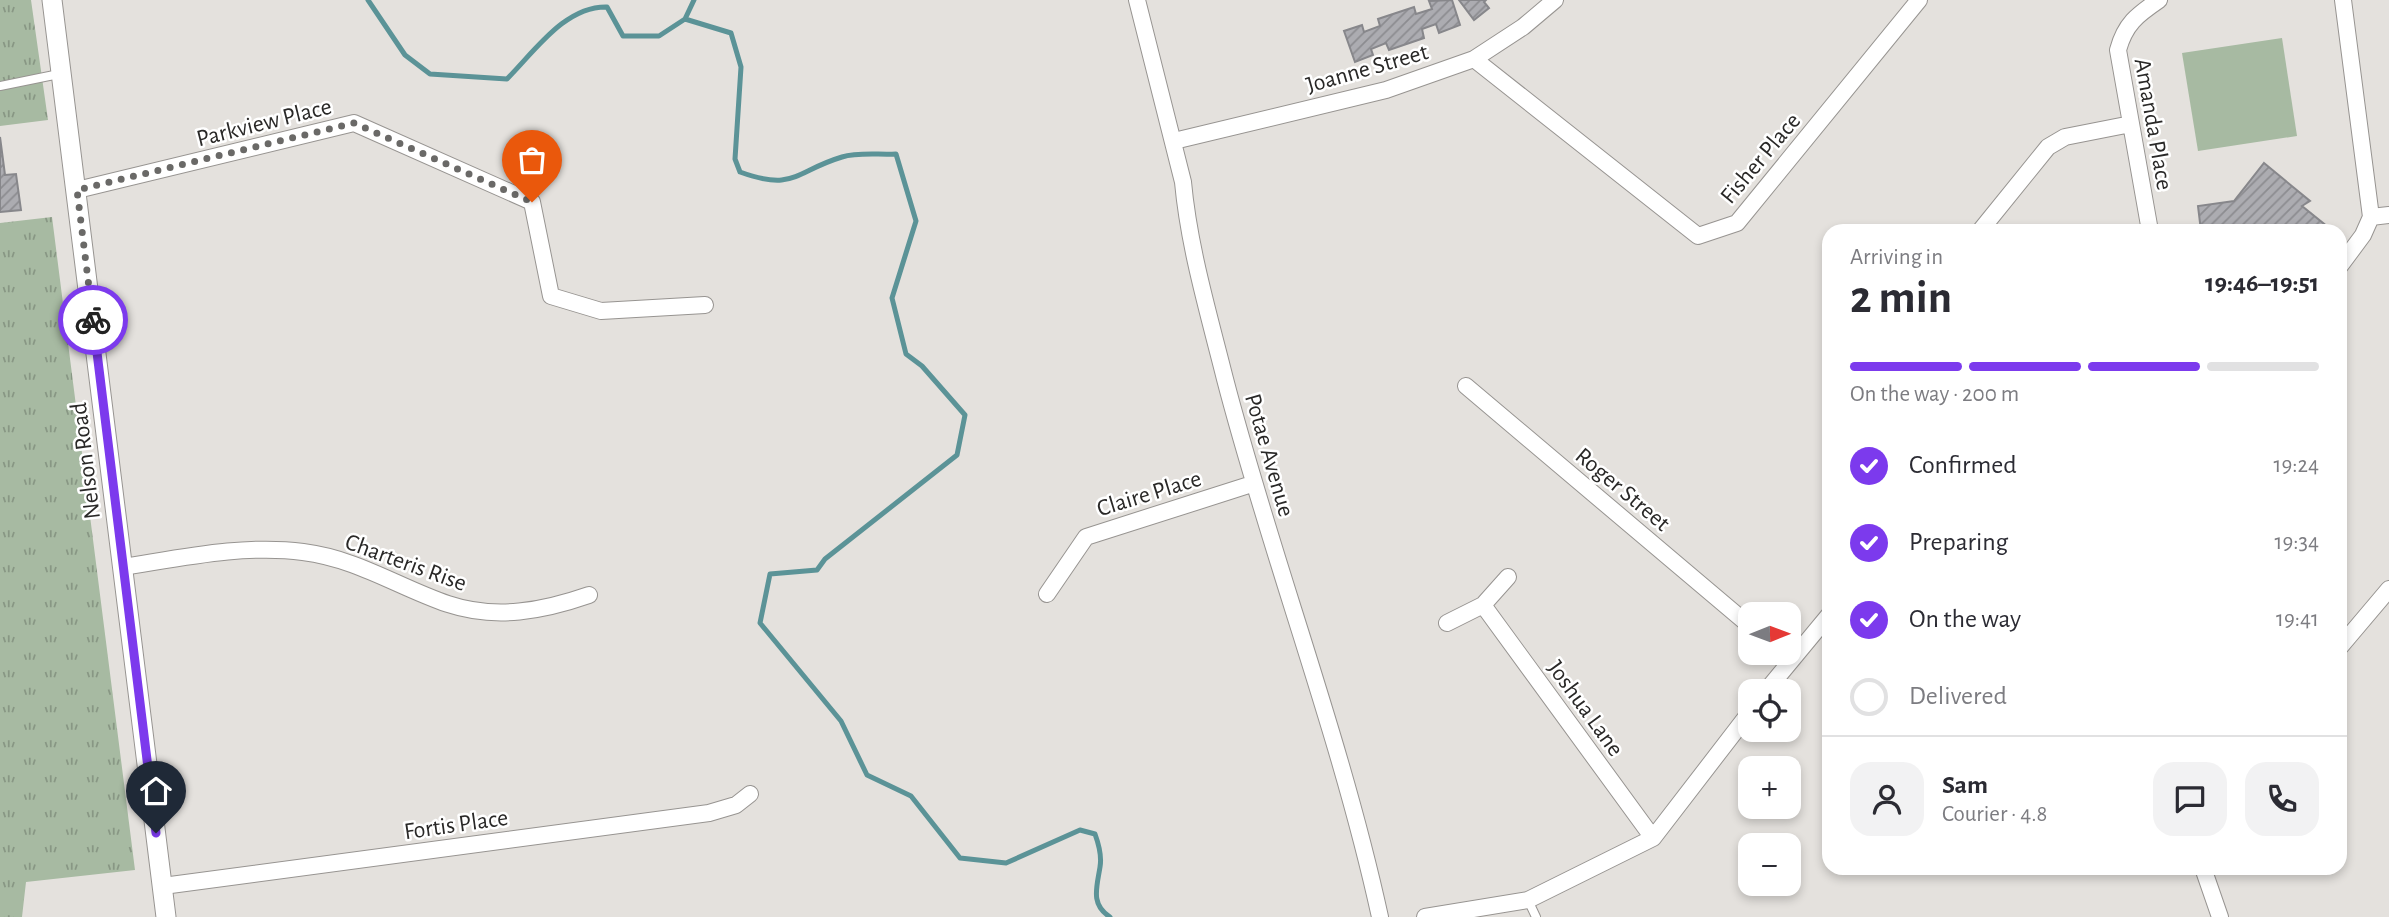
<!DOCTYPE html>
<meta charset="utf-8">
<style>
body{margin:0;font-family:"Alegreya Sans",sans-serif;background:#f2f2f3;color:#2b2b33;height:100vh;display:flex;flex-direction:column;font-size:26px;white-space:nowrap}
*{box-sizing:border-box;margin:0}
p{font-size:23px;color:#7c7c81}
.icon{flex:none;width:38px;height:38px;fill:none;stroke:currentColor;stroke-width:2;stroke-linecap:round;stroke-linejoin:round}
.map{position:relative;flex:1;overflow:hidden}
.sheet{position:absolute;left:1822px;top:224px;width:525px;height:651px;display:flex;flex-direction:column;background:#fff;border-radius:21px;box-shadow:0 4px 10px #0003}
.sheet>*{flex:none}
.needle{width:46px;rotate:89deg}
.tools{position:absolute;left:1738px;top:602px;display:grid;gap:14px}
.tools a{display:grid;place-items:center;width:63px;height:63px;border-radius:14px;background:#fff;box-shadow:0 4px 10px #0003;font-size:35px}
.pin{position:absolute;display:grid;place-items:center;width:60px;height:60px;color:#fff;margin:-72px -30px;border-radius:50% 50% 50% 0;rotate:-45deg;box-shadow:0 0 7px #0007}
.pin .icon{rotate:45deg}
.courier{position:absolute;display:grid;place-items:center;width:70px;height:70px;margin:-35px;border:5px solid #7c3aed;border-radius:50%;background:#fff;color:#222;box-shadow:0 2px 9px #0007}
.head em{font-style:normal;font-weight:700}
.head div{display:flex;flex-direction:column-reverse}
.head{display:flex;align-items:center;justify-content:space-between;height:119px;padding:0 28px}
h1{font-size:46px;font-weight:700;line-height:52px}
.bar{display:grid;grid-template-columns:repeat(4,1fr);gap:10px 7px;align-content:center;height:84px;padding:0 28px}
.bar i{height:9px;border-radius:5px;background:#e1e1e2}
.bar .selected{background:#7c3aed}
.bar p{grid-column:span 4}
.line{display:flex;align-items:center;gap:18px;padding:0 28px;border-top:2px solid #e1e1e2}
.line div{flex:1}
.round{display:grid;place-items:center;flex:none;width:74px;height:74px;border-radius:21px;background:#f2f2f3}
ol{padding:0 28px;list-style:none}
li{display:flex;align-items:center;gap:21px;height:77px}
li p{margin-inline-start:auto}
li .icon{padding:7px;border-radius:50%;background:#7c3aed;color:#fff;stroke-width:4}
li:last-child{color:#7c7c81}
li i{width:38px;height:38px;border:4px solid #e1e1e2;border-radius:50%}
.map>svg:first-child{display:block}
</style>
<div class="map">
<svg width="2389" height="917" viewBox="0 0 2389 917">
<defs>
<pattern id="park-tufts" width="24" height="20" patternUnits="userSpaceOnUse" patternTransform="scale(1.75)"><rect width="24" height="20" fill="#a7baa2"/><path d="M3 7l-1-3M5 7V3M7 7l1-3M15 17l-1-3M17 17v-4M19 17l1-3" fill="none" stroke="#889784"/></pattern>
<pattern id="building-hatch" width="6" height="6" patternUnits="userSpaceOnUse" patternTransform="scale(1.75)"><rect width="6" height="6" fill="#acacb1"/><path d="M-1 1l2-2M0 6l6-6M5 7l2-2" fill="none" stroke="#8c8c90"/></pattern>
</defs>
<rect width="100%" height="100%" fill="#e4e1dd"/>
<!-- grass -->
<path fill="#a7baa2" d="M2282 38 2297 136 2198 151 2182 53Z"/>
<!-- park -->
<path fill="url(#park-tufts)" d="M0 0H31L48 120 0 126Z
M52 217 135 870 26 882 22 917H0V223Z"/>
<g fill="none" stroke-linecap="round" stroke-linejoin="round">
<!-- stream -->
<path stroke="#5b9397" stroke-width="5" d="M368 0 405 55 430 74 507 79C535 51 565 6 607 7L623 36H659L685 19 731 33 741 67 735 159 740 172C795 192 795 171 842 157 858 152 879 155 896 154L916 221 892 298 906 354 922 366 965 415 957 455 825 559 817 570 770 574 760 623 841 721 867 775 911 796 960 858 1006 863 1080 830 1095 834C1099 845 1102 856 1100 867 1097 887 1090 904 1110 917
M685 19 694 0"/>
</g>
<!-- building -->
<path fill="url(#building-hatch)" stroke="#87878b" stroke-width="2" d="M1452 0 1460 25 1439 33 1436 24 1422 29 1424 38 1389 50 1386 43 1371 49 1373 55 1355 62 1344 31 1362 25 1364 32 1380 26 1378 19 1414 7 1416 14 1432 9 1429 1Z
M1459 0H1486L1484 2 1489 8 1474 20Z
M0 137 5 175 16 174 21 210 0 212Z
M2264 163 2310 201 2302 206 2333 231H2201L2198 206 2234 201Z"/>
<g fill="none" stroke-linecap="round" stroke-linejoin="round">
<defs>
<path id="service" d="M0 86 59 74
M1528 900 1536 917"/>
<path id="minor" d="M1137 0 1183 182C1189 248 1209 315 1225 379 1272 560 1340 734 1380 917
M1474 59 1698 236 1737 223 1919 0
M1174 141 1386 90 1474 59 1523 27 1555 0
M77 190 354 123 532 202 551 296 601 311 705 305
M2371 217 2389 215
M1980 231 2048 147 2065 137 2131 124
M2150 231 2118 50C2125 24 2137 15 2159 0
M2340 266 2363 235 2371 217 2343 0
M1466 386 1750 626
M123 567C181 558 245 544 303 552 358 559 398 587 448 604 496 620 543 611 589 595
M1047 594 1086 537 1252 484
M1483 605 1653 838
M1447 623 1483 605 1508 577
M2340 647 2389 589
M1766 691 1829 615
M2203 868 2220 917
M163 886 709 813 736 805 750 794
M1425 917 1528 900 1653 838 1750 712"/>
<path id="tertiary" d="M52 0 166 917"/>
</defs>
<!-- service casing -->
<use href="#service" stroke="#979491" stroke-width="10"/>
<!-- minor casing -->
<use href="#minor" stroke="#979491" stroke-width="18"/>
<!-- tertiary casing -->
<use href="#tertiary" stroke="#979491" stroke-width="21"/>
<!-- service -->
<use href="#service" stroke="#fff" stroke-width="8"/>
<!-- minor -->
<use href="#minor" stroke="#fff" stroke-width="16"/>
<!-- tertiary -->
<use href="#tertiary" stroke="#fff" stroke-width="19"/>
</g>
<g fill="none" stroke-linecap="round" stroke-linejoin="round">
<!-- done -->
<path stroke="#6a6967" stroke-width="7" stroke-dasharray="0 12.6" d="M93 320 77 190 354 123 532 202"/>
<!-- route -->
<path stroke="#7c3aed" stroke-width="9" d="M93 320 156 833"/>
</g>
<g text-anchor="middle" stroke-width="5" stroke-linejoin="round" paint-order="stroke">
<!-- street labels -->
<g font-size="24" fill="#292827" stroke="#fff">
<text transform="translate(1367 68) rotate(-16)" y="8">Joanne Street</text>
<text transform="translate(264 122) rotate(-14)" y="8">Parkview Place</text>
<text transform="translate(2154 124) rotate(80)" y="8">Amanda Place</text>
<text transform="translate(1760 158) rotate(-50)" y="8">Fisher Place</text>
<text transform="translate(1270 455) rotate(74)" y="8">Potae Avenue</text>
<text transform="translate(85 461) rotate(-97)" y="8">Nelson Road</text>
<text transform="translate(1623 489) rotate(40)" y="8">Roger Street</text>
<text transform="translate(1149 493) rotate(-17)" y="8">Claire Place</text>
<text transform="translate(406 562) rotate(20)" y="8">Charteris Rise</text>
<text transform="translate(1586 708) rotate(54)" y="8">Joshua Lane</text>
<text transform="translate(456 824) rotate(-8)" y="8">Fortis Place</text>
</g>
</g>
</svg>
<div class="tools">
<a><svg class="needle" viewBox="-14 -14 28 28"><path d="M0-13l5 13h-10z" fill="#e53935"/><path d="M0 13l5-13h-10z" fill="#7c7c81"/></svg></a>
<a><svg class="icon" aria-label="locate" viewBox="0 0 24 24"><circle cx="12" cy="12" r="6"/><path d="M12 2v4M12 18v4M2 12h4M18 12h4"/></svg></a>
<a>+</a>
<a>−</a>
</div>
<div class="pin" style="left:532px;top:202px;background:#ea580c"><svg class="icon" aria-label="bag" viewBox="0 0 24 24"><path d="M5 8h14l-1 12H6zM9 8a3 3 0 0 1 6 0"/></svg></div>
<div class="pin" style="left:156px;top:833px;background:#1f2937"><svg class="icon" aria-label="home" viewBox="0 0 24 24"><path d="M3 11l9-7 9 7M6 9v11h12V9"/></svg></div>
<div class="courier" style="left:93px;top:320px"><svg class="icon" aria-label="bike" viewBox="0 0 24 24"><circle cx="6" cy="16" r="4"/><circle cx="18" cy="16" r="4"/><path d="M6 16l4-8h5l3 8M10 8l3 8H6M13 5h3"/></svg></div>
<section class="sheet">
<div class="head"><div><h1>2 min</h1><p>Arriving in</p></div><em>19:46–19:51</em></div>
<div class="bar"><i class="selected"></i><i class="selected"></i><i class="selected"></i><i></i><p>On the way · 200 m</p></div>
<ol>
<li><svg class="icon" aria-label="check" viewBox="0 0 24 24"><path d="M5 12l5 5 9-10"/></svg>Confirmed<p>19:24</p></li>
<li><svg class="icon" aria-label="check" viewBox="0 0 24 24"><path d="M5 12l5 5 9-10"/></svg>Preparing<p>19:34</p></li>
<li><svg class="icon" aria-label="check" viewBox="0 0 24 24"><path d="M5 12l5 5 9-10"/></svg>On the way<p>19:41</p></li>
<li><i></i>Delivered</li>
</ol>
<div class="line" style="height:126px"><a class="round"><svg class="icon" aria-label="person" viewBox="0 0 24 24"><circle cx="12" cy="8" r="4"/><path d="M4 21q1-7 8-7t8 7"/></svg></a><div><b>Sam</b><p>Courier · 4.8</p></div><a class="round"><svg class="icon" aria-label="chat" viewBox="0 0 24 24"><path d="M4 5h16v11H9l-5 4z"/></svg></a><a class="round"><svg class="icon" aria-label="phone" viewBox="0 0 24 24"><path d="M5 4h4l2 5-3 2q2 4 5 5l2-3 5 2v4C11 20 4 13 5 4z"/></svg></a></div>
</section>
</div>
